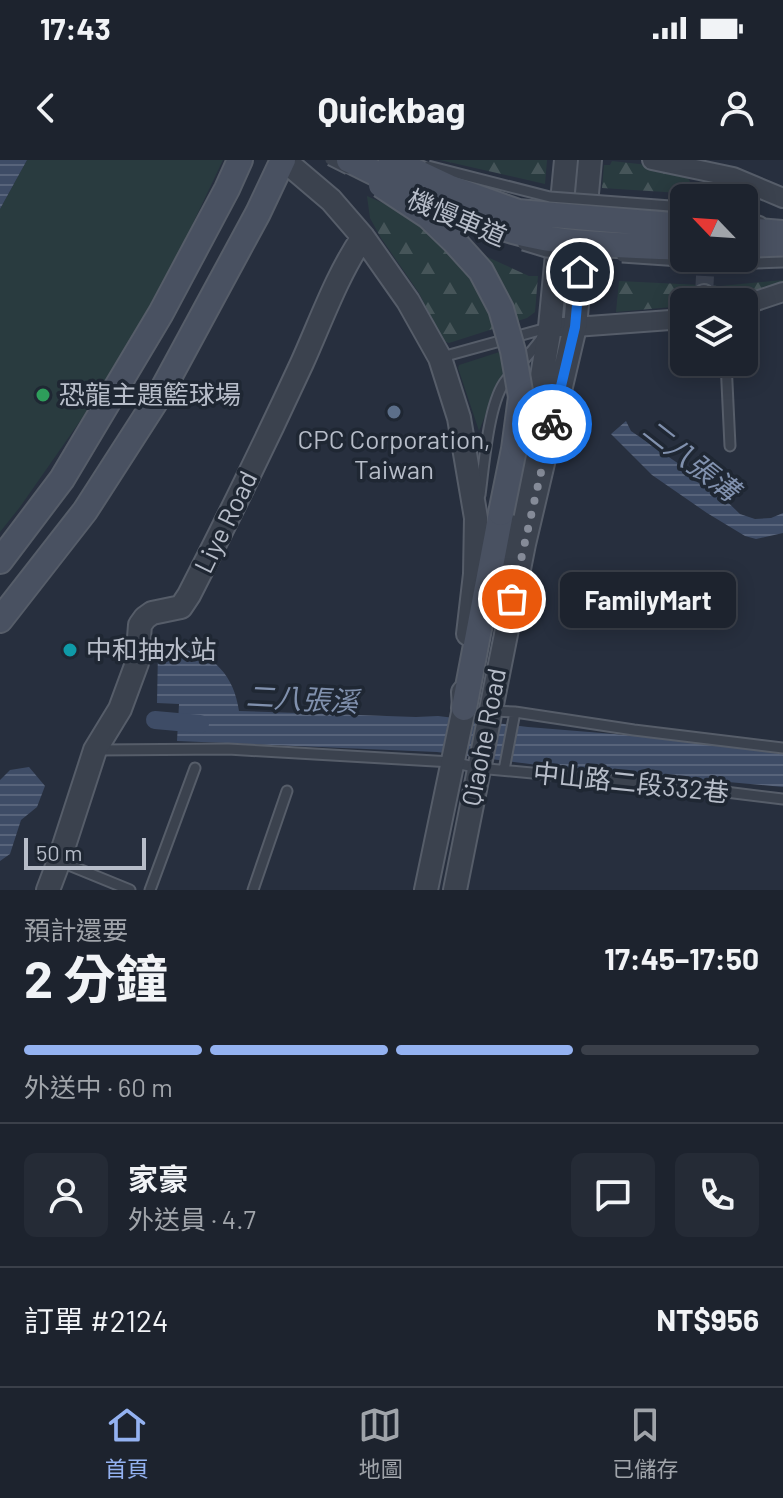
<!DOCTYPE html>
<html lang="zh-TW">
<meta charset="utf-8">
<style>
body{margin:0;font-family:Barlow,"Noto Sans TC",sans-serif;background:#252b36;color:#f1f3f6;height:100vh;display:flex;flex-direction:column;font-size:30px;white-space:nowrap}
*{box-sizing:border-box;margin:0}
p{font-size:26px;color:#a0a4aa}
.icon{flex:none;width:44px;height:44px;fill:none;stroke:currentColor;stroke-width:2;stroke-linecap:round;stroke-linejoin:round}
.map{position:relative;height:730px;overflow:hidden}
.sheet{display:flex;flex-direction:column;background:#1d232e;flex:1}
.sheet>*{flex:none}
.needle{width:52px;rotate:295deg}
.tools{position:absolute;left:670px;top:24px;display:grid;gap:16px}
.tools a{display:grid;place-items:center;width:88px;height:88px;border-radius:12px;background:#1d232e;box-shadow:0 4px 20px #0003,0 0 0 2px #3b404a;font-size:40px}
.scale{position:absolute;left:24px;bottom:20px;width:122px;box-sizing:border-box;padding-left:8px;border:4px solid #b7bdc9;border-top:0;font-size:22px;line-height:28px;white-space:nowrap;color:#b7bdc9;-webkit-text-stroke:6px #1f2733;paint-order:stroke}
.pin{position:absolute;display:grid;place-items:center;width:68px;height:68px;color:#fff;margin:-34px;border:4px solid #fff;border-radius:50%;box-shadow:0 2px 8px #0007}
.courier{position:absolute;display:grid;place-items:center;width:80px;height:80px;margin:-40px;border:6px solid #1a73e8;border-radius:50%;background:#fff;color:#222;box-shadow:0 2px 10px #0007}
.bubble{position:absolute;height:56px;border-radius:12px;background:#1d232e;box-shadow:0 4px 20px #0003,0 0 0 2px #3b404a;font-size:26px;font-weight:700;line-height:56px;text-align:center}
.head em{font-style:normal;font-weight:700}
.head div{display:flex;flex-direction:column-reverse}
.head{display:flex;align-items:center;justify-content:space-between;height:136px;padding:0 24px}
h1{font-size:52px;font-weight:700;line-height:60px}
.bar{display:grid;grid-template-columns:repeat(4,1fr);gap:12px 8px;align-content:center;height:96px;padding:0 24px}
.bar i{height:10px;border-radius:6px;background:#3b404a}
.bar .current{background:#94b2f1}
.bar p{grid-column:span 4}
.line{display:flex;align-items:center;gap:20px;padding:0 24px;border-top:2px solid #3b404a}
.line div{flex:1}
.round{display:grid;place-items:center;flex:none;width:84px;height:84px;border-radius:12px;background:#252b36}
.status{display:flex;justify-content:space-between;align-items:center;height:56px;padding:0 40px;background:#1d232e;direction:ltr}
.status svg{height:22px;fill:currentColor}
header{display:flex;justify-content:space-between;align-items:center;height:104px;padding:0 24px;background:#1d232e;font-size:36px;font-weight:700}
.dock{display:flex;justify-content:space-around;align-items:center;height:112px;border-top:2px solid #3b404a;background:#1d232e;font-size:22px;color:#a0a4aa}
.dock a{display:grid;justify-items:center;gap:4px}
.dock .current{color:#94b2f1}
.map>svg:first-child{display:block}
</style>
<div class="status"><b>17:43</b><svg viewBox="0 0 49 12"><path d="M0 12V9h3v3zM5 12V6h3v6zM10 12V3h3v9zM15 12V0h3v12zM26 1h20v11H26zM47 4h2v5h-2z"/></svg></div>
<header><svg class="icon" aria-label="back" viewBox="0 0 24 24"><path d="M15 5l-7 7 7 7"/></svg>Quickbag<svg class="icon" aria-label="person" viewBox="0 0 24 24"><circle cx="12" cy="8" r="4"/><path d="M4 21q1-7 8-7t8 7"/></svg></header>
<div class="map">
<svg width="783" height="730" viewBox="0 0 783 730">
<defs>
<pattern id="forest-firs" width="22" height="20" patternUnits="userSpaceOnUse" patternTransform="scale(2)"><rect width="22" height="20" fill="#293b3f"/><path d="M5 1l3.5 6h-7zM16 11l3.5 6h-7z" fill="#465559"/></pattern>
<pattern id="water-rules" width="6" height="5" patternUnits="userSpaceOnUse" patternTransform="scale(2)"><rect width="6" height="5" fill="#3e4c66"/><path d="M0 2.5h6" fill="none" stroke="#58647b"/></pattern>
</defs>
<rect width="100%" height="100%" fill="#272f3e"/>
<!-- green -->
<path fill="#293b3f" d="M27 0H223L160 133 92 244 20 347 0 372V49Z
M521 185 495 231 479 271 458 208 459 205Z"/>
<!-- forest -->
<path fill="url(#forest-firs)" d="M440 0H547L545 24Z
M612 1 666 7 685 12 696 34 602 28 604 5H610Z
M367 36 396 49 403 56 419 66 529 116H538L535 152 527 158 449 183 443 181 419 133 381 78 370 58Z
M783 120V126L737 142H706L710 135 694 128 688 142H684L683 146 616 152 619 121 721 126Z"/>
<!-- water -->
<path fill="url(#water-rules)" d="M0 0H27L0 49Z
M626 261 631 271 711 326 740 354 755 359 771 358 783 353V373L756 379 745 376 707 353 652 315 611 274Z
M179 489C214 493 234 516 239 551L416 557 438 556 528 567 663 578 783 594V627L530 604 437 592 177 581 179 544 157 543 158 490Z
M29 607 45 626 37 647 21 660 10 694 0 701V620L10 610Z"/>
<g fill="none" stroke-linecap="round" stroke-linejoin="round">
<!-- canal -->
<path stroke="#3e4c66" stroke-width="18" d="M155 560 200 564"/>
<!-- minor-tunnel -->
<path stroke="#3d4453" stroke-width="18" stroke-dasharray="18 9" stroke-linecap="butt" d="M708 38 709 30
M704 134 706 98"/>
<defs>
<path id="service" d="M744 56 761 62
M442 197 547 168
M726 202 730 286
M480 335C484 306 488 247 504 223 515 208 530 195 541 179
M493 551 515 552 634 570 783 588
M98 590 228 589 452 602 478 608 693 628 783 639
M504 610 515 552
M59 701 130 730
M150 730 195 608
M253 730 287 631"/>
<path id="minor" d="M652 0 733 17 783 38
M702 142 704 134
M744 145 783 132
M550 167H575L684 159"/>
<path id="tertiary" d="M284 0 331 40 363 77 408 141 440 198 459 258 476 358 475 414 468 474
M496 441 536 253 550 167 566 0
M48 730 59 701 95 590 120 549 137 503 140 465 145 458 152 453 181 447 189 435C228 359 266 281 302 203 321 161 337 115 363 77
M426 730 464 548 463 532
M455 730 524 384 575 167 590 0"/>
<path id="secondary" d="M744 70 783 73
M744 91 783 94
M0 401 62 319 161 153 227 29 240 0
M0 460 85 351 159 236 258 53 283 0
M464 548 501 353"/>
</defs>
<!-- service casing -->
<use href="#service" stroke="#565d69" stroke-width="13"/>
<!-- minor casing -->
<use href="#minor" stroke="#565d69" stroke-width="22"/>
<!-- tertiary casing -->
<use href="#tertiary" stroke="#565d69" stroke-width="26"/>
<!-- secondary casing -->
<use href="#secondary" stroke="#565d69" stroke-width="28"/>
<!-- service -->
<use href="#service" stroke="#3b424e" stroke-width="9"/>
<!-- minor -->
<use href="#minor" stroke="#3b424e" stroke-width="18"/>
<!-- tertiary -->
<use href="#tertiary" stroke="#3b424e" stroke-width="22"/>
<!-- secondary -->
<use href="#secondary" stroke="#495161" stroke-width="24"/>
<defs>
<path id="service-bridge" d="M330 0 348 9
M428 6 550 37 684 47
M523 85 546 92 575 94
M622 97 724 104 783 102"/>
<path id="secondary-bridge" d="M349 0C402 26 456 54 513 71 563 86 631 85 684 88
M391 0 451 28 518 52 684 66
M381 25 428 56 454 81 481 111 501 149 513 191 521 237 514 289 501 353"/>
</defs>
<!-- service-bridge casing -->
<use href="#service-bridge" stroke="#565d69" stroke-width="13" stroke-linecap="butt"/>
<!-- secondary-bridge casing -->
<use href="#secondary-bridge" stroke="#565d69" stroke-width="28" stroke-linecap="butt"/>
<!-- service-bridge -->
<use href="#service-bridge" stroke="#3b424e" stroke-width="9"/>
<!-- secondary-bridge -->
<use href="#secondary-bridge" stroke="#495161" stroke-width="24"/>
</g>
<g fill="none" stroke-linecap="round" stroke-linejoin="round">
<!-- done -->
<path stroke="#858b98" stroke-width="8" stroke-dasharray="0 14.4" d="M512 439 552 264"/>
<!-- route -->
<path stroke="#1a73e8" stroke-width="10" d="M552 264 575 167 580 112"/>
</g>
<!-- markers -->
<circle fill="#2e9e5b" stroke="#1f2733" stroke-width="3" cx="43" cy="235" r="8"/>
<circle fill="#5c6f8a" stroke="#1f2733" stroke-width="3" cx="394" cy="252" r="8"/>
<circle fill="#0f9aa8" stroke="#1f2733" stroke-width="3" cx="70" cy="490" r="8"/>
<g text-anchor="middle" stroke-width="7" stroke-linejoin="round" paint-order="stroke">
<!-- street labels -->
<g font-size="26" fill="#b7bdc9" stroke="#1f2733">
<text transform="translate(457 58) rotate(23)" y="9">機慢車道</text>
<text transform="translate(226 362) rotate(-64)" y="9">Liye Road</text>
<text transform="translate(484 577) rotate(-79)" y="9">Qiaohe Road</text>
<text transform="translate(631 623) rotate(6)" y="9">中山路二段332巷</text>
</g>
<!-- poi labels -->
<g font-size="26" fill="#b7bdc9" stroke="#1f2733" text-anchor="start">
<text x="59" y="244">恐龍主題籃球場</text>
<text x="394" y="289" text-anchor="middle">CPC Corporation,<tspan x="394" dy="30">Taiwan</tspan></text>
<text x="86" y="499">中和抽水站</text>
</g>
<!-- water labels -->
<g font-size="28" font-style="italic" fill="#8191ae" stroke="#1f2733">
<text transform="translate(691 300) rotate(38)" y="10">二八張溝</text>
<text transform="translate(302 539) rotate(3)" y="10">二八張溪</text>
</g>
</g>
</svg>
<div class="tools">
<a><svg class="needle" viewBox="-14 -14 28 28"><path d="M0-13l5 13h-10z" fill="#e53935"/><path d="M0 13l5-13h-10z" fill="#a0a4aa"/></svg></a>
<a><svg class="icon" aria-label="layers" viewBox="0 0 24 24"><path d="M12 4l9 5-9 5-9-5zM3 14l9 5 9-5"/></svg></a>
</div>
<div class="scale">50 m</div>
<div class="pin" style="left:512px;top:439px;background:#ea580c"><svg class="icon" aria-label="bag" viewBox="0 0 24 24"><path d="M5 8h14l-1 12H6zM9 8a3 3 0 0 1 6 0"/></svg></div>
<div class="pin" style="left:580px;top:112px;background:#1f2937"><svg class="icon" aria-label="home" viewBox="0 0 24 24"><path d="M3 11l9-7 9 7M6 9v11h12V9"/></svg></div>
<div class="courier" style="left:552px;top:264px"><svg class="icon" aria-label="bike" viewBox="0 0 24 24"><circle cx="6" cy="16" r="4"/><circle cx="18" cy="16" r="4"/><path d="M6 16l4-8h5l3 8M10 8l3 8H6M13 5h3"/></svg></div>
<div class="bubble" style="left:560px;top:412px;width:176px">FamilyMart</div>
</div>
<section class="sheet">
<div class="head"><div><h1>2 分鐘</h1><p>預計還要</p></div><em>17:45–17:50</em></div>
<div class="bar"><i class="current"></i><i class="current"></i><i class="current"></i><i></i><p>外送中 · 60 m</p></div>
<div class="line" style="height:144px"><a class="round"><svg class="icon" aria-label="person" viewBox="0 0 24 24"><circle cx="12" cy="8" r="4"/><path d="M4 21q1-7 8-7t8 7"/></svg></a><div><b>家豪</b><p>外送員 · 4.7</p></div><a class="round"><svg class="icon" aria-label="chat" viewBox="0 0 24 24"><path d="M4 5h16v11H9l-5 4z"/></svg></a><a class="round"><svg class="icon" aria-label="phone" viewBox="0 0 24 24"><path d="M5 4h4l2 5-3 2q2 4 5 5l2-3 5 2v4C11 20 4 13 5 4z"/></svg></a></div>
<div class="line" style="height:104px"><div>訂單 #2124</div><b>NT$956</b></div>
</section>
<nav class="dock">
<a class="current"><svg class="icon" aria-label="home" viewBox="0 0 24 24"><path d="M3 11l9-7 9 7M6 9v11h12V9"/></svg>首頁</a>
<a><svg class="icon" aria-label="map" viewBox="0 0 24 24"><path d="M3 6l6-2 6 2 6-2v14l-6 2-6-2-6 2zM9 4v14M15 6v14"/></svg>地圖</a>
<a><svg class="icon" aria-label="saved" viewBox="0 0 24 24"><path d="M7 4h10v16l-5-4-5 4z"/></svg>已儲存</a>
</nav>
